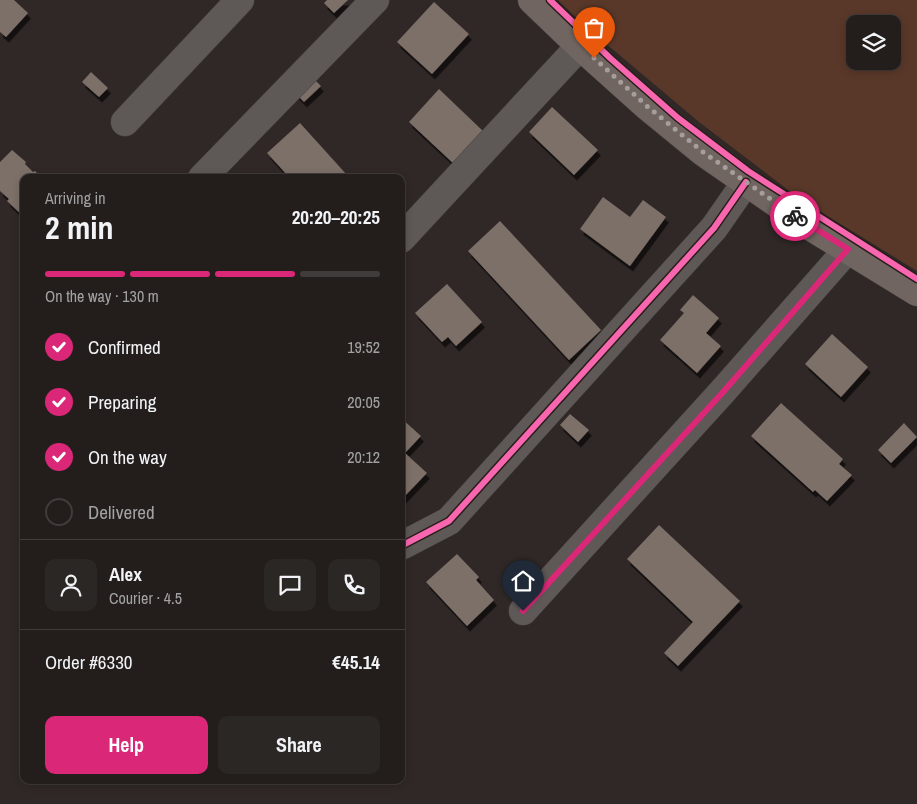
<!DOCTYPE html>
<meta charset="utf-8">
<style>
body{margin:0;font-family:"Archivo Narrow",sans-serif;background:#2b2725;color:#f1f3f6;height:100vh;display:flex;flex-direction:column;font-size:19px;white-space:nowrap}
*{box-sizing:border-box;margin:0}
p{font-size:16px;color:#a3a2a3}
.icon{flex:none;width:28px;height:28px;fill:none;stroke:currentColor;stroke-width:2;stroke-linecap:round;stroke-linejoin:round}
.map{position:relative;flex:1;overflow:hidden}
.sheet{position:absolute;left:20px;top:174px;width:385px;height:610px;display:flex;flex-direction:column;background:#231e1c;border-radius:10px;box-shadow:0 2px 8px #0003,0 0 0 1px #403c3b}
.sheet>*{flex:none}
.buttons{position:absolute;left:846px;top:15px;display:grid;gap:10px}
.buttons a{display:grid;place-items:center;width:55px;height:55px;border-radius:10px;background:#231e1c;box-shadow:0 2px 8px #0003,0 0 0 1px #403c3b;font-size:25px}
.pin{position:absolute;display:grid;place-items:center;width:42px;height:42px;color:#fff;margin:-51px -21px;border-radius:50% 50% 50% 0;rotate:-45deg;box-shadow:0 0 5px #0007}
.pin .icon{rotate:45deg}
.courier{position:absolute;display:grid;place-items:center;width:50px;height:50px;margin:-25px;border:4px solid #db2777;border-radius:50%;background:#fff;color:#222;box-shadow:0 1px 6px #0007}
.overview em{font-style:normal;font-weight:700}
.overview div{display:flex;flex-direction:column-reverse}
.overview{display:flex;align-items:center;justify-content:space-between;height:85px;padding:0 25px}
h1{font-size:32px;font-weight:700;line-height:38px}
.bar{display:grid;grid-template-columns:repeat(4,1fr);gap:8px 5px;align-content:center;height:60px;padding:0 25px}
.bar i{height:6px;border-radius:4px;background:#403c3b}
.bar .selected{background:#db2777}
.bar p{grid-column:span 4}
.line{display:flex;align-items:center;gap:12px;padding:0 25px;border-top:1px solid #403c3b}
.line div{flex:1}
.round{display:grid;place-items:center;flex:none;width:52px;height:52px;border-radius:10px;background:#2b2725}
ol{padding:0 25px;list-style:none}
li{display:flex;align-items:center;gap:15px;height:55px}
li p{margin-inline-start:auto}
li .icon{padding:5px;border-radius:50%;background:#db2777;color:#fff;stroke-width:4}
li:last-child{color:#a3a2a3}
li i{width:28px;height:28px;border:2px solid #403c3b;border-radius:50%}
.cta{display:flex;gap:10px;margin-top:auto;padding:10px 25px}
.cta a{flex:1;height:58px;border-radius:10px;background:#db2777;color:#fff;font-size:20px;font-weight:700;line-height:58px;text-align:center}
.cta a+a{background:#2b2725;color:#f1f3f6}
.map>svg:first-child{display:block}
</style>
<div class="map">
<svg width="917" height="804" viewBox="0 0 917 804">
<defs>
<filter id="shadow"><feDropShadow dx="3" dy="5.5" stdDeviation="0" flood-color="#0009"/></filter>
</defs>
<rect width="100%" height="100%" fill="#2f2826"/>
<!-- green -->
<path fill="#593829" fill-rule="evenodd" d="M558 0H917V271L800 199 699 122 585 26ZM855 24H892V61H855Z"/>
<!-- building -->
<path fill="#7d6f69" filter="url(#shadow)" d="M0 0H14L28 13 6 37 0 32Z
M327 0H348L334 13 324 3Z
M434 2 469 34 432 74 397 42Z
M91 72 108 88 99 97 82 82Z
M312 77 321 86 304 102 296 94Z
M439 89 484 132 454 164 409 122Z
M552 107 598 150 574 175 529 132Z
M300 123 347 175 344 178H290L267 153Z
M12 150 26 162 25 164 33 172 35 171 42 178H24V212L22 215 7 201 9 199 0 191V162Z
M603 197 630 217 643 200 666 217 630 266 580 229Z
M500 221 601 330 569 360 468 251Z
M447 284 482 322 456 346 448 337 442 342 415 313Z
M693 295 719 318 706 333 721 346 697 373 660 340 684 313 680 310Z
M832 334 868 367 841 397 805 364Z
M781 403 843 459 839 464 852 475 827 501 815 490 813 492 751 436Z
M570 414 589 430 578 442 560 425Z
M401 418 421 436 405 453 427 473 401 500Z
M904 423 917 437 891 463 878 450Z
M659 525 740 601 678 666 664 653 693 622 627 559Z
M457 554 479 577 476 580 494 600 467 626 426 582Z"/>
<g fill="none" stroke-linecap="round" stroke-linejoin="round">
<defs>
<path id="minor" d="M125 122 240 0
M202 178 375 0
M401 239 580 46
M403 545 449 521 714 228 746 182
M523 611 723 391 848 249"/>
<path id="major" d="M532 0 580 46 648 107 703 152 808 225 917 292"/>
</defs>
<!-- minor casing -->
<use href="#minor" stroke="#484340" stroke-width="29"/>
<!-- major casing -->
<use href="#major" stroke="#484340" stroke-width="29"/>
<!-- minor -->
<use href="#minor" stroke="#5e5856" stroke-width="28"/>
<!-- major -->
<use href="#major" stroke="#706561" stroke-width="28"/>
<defs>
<path id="cycleway" d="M550 0 610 58 678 118 748 171 917 279
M403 545 449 521 714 228 746 182"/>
</defs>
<!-- cycleway casing -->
<use href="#cycleway" stroke="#291e19" stroke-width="9"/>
<!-- cycleway -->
<use href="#cycleway" stroke="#f766af" stroke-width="6"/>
</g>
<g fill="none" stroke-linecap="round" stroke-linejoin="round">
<!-- done -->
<path stroke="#a69e9b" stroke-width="5" stroke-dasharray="0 9" d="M594 58 648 107 703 152 795 216"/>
<!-- route -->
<path stroke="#db2777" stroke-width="6" d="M523 611 724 391 848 249 795 216"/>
</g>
</svg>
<div class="buttons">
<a><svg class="icon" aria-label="layers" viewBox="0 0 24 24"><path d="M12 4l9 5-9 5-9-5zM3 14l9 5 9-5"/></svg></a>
</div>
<div class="pin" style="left:594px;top:58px;background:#ea580c"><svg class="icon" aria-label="bag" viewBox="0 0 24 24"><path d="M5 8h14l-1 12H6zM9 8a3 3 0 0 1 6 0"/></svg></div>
<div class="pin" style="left:523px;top:611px;background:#1f2937"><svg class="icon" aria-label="home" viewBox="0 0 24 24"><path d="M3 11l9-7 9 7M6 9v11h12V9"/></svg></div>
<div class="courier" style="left:795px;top:216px"><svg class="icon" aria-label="bike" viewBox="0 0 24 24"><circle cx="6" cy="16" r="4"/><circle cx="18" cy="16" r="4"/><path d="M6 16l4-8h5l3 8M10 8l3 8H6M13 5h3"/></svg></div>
<section class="sheet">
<div class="overview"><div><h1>2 min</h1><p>Arriving in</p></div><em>20:20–20:25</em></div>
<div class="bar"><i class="selected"></i><i class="selected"></i><i class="selected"></i><i></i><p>On the way · 130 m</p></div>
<ol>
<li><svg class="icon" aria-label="check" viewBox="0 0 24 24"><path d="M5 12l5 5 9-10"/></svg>Confirmed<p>19:52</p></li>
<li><svg class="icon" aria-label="check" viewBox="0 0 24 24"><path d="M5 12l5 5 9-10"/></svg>Preparing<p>20:05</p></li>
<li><svg class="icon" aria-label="check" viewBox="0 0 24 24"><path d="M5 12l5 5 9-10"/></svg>On the way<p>20:12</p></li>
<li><i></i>Delivered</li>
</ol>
<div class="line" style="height:90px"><a class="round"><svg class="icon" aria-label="person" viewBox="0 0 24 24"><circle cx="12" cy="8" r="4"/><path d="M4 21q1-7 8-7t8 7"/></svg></a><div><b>Alex</b><p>Courier · 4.5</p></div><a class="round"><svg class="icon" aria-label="chat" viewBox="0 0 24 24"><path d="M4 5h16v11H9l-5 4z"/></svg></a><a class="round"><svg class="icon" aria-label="phone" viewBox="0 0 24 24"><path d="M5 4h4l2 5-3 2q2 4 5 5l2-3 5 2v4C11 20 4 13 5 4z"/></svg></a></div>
<div class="line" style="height:65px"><div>Order #6330</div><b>€45.14</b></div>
<div class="cta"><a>Help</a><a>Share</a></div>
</section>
</div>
